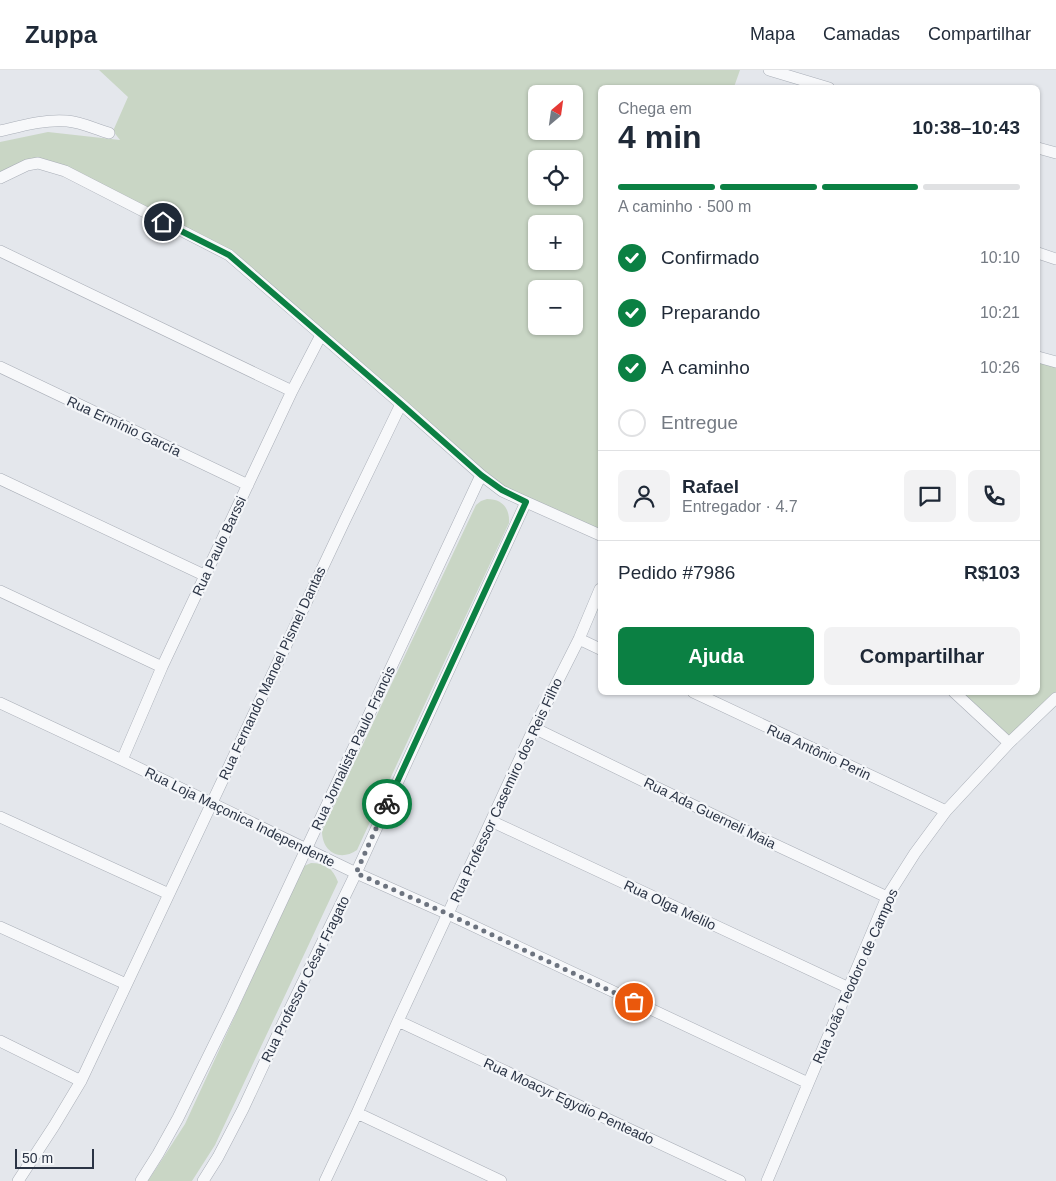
<!DOCTYPE html>
<html lang="pt">
<meta charset="utf-8">
<style>
body{margin:0;font-family:Arial,sans-serif;background:#f2f2f3;color:#1f2937;height:100vh;display:flex;flex-direction:column;font-size:19px;white-space:nowrap}
*{box-sizing:border-box;margin:0}
p{font-size:16px;color:#747a83}
.icon{flex:none;width:28px;height:28px;fill:none;stroke:currentColor;stroke-width:2;stroke-linecap:round;stroke-linejoin:round}
.map{position:relative;flex:1;overflow:hidden}
.panel{position:absolute;left:598px;top:15px;width:442px;height:610px;display:flex;flex-direction:column;background:#fff;border-radius:8px;box-shadow:0 1px 4px #0004}
.panel>*{flex:none}
.needle{width:32px;rotate:29deg}
.buttons{position:absolute;left:528px;top:15px;display:grid;gap:10px}
.buttons a{display:grid;place-items:center;width:55px;height:55px;border-radius:8px;background:#fff;box-shadow:0 1px 4px #0004;font-size:25px}
.scale{position:absolute;left:15px;bottom:12px;width:79px;box-sizing:border-box;padding-left:5px;border:2px solid #2b3445;border-top:0;font-size:14px;line-height:18px;white-space:nowrap;color:#2b3445;-webkit-text-stroke:4px #f4f6f9;paint-order:stroke}
.pin{position:absolute;display:grid;place-items:center;width:42px;height:42px;color:#fff;margin:-21px;border:2px solid #fff;border-radius:50%;box-shadow:0 1px 5px #0007}
.courier{position:absolute;display:grid;place-items:center;width:50px;height:50px;margin:-25px;border:4px solid #0b8043;border-radius:50%;background:#fff;color:#222;box-shadow:0 1px 6px #0007}
.head em{font-style:normal;font-weight:700}
.head div{display:flex;flex-direction:column-reverse}
.head{display:flex;align-items:center;justify-content:space-between;height:85px;padding:0 20px}
h1{font-size:32px;font-weight:700;line-height:38px}
.bar{display:grid;grid-template-columns:repeat(4,1fr);gap:8px 5px;align-content:center;height:60px;padding:0 20px}
.bar i{height:6px;border-radius:4px;background:#e0e1e3}
.bar .on{background:#0b8043}
.bar p{grid-column:span 4}
.line{display:flex;align-items:center;gap:12px;padding:0 20px;border-top:1px solid #e0e1e3}
.line div{flex:1}
.round{display:grid;place-items:center;flex:none;width:52px;height:52px;border-radius:8px;background:#f2f2f3}
ol{padding:0 20px;list-style:none}
li{display:flex;align-items:center;gap:15px;height:55px}
li p{margin-inline-start:auto}
li .icon{padding:5px;border-radius:50%;background:#0b8043;color:#fff;stroke-width:4}
li:last-child{color:#747a83}
li i{width:28px;height:28px;border:2px solid #e0e1e3;border-radius:50%}
.primary-button{display:flex;gap:10px;margin-top:auto;padding:10px 20px}
.primary-button a{flex:1;height:58px;border-radius:8px;background:#0b8043;color:#fff;font-size:20px;font-weight:700;line-height:58px;text-align:center}
.primary-button a+a{background:#f2f2f3;color:#1f2937}
header{display:flex;align-items:center;gap:30px;box-sizing:border-box;height:70px;padding:0 25px;background:#fff;border-bottom:1px solid #e0e1e3}
header strong{font-size:24px}
nav{display:flex;gap:28px;margin-inline-start:auto;font-size:18px}
.map>svg:first-child{display:block}
</style>
<header>
<strong>Zuppa</strong>
<nav><a>Mapa</a><a>Camadas</a><a>Compartilhar</a></nav>
</header>
<div class="map">
<svg width="1056" height="1111" viewBox="0 0 1056 1111">
<rect width="100%" height="100%" fill="#e4e7ec"/>
<!-- green -->
<path fill="#c9d6c5" fill-rule="evenodd" d="M99 0H740L734 17 600 18V465L502 421 229 185 47 95 0 108V72L48 62 120 70 113 61 128 27ZM536 24H574V61H536ZM536 89H574V126H536ZM536 154H574V191H536ZM536 219H574V256H536Z
M1038 289 1056 294V628L1009 673 954 623 1038 622Z
M487 429C502 429 510 438 509 453L357 780C340 792 322 782 322 761L476 435 481 431Z
M311 793C325 793 333 798 338 812L215 1075 192 1111H148L185 1054 304 796Z"/>
<g fill="none" stroke-linecap="round" stroke-linejoin="round">
<defs>
<path id="minor" d="M769 0 829 18
M0 61C21 56 45 49 67 51 81 52 95 59 109 63
M1038 78 1056 83
M0 108 27 95 38 93 65 101 229 185 401 334 481 405 502 421 526 432 600 465
M0 181 292 321
M1038 183 1056 189
M1038 287 1056 292
M0 297 248 415
M0 409 206 506
M0 521 162 597
M579 569 600 579
M693 622 946 741
M954 622 1009 673
M0 633 122 690 356 803 448 844 808 1013
M534 658 765 770 887 827
M122 690 162 597 292 321 321 265
M0 747 169 824
M491 751 849 918
M0 857 126 914
M398 951 740 1111
M0 971 81 1011
M357 1043 501 1111
M18 1111 54 1056 81 1011 345 450 401 334
M141 1111 158 1084 178 1048 231 940 481 405
M203 1111 218 1087 243 1039 283 953 356 803 526 432
M325 1111 357 1043 398 951 491 751 534 658 579 569 600 519
M767 1111 887 827 915 783 946 741 1009 673 1056 628"/>
</defs>
<!-- minor casing -->
<use href="#minor" stroke="#a9aeb7" stroke-width="12"/>
<!-- minor -->
<use href="#minor" stroke="#f7f8fa" stroke-width="11"/>
</g>
<g fill="none" stroke-linecap="round" stroke-linejoin="round">
<!-- done -->
<path stroke="#6c737f" stroke-width="5" stroke-dasharray="0 9" d="M387 734 356 803 448 844 634 932"/>
<!-- route -->
<path stroke="#0b8043" stroke-width="6" d="M163 152 229 185 401 334 481 405 502 420 526 432 387 734"/>
</g>
<g text-anchor="middle" stroke-width="4.5" stroke-linejoin="round" paint-order="stroke">
<!-- street labels -->
<g font-size="14" fill="#2b3445" stroke="#f4f6f9">
<text transform="translate(124 356) rotate(25)" y="5">Rua Ermínio García</text>
<text transform="translate(219 476) rotate(-65)" y="5">Rua Paulo Barssi</text>
<text transform="translate(272 603) rotate(-65)" y="5">Rua Fernando Manoel Pismel Dantas</text>
<text transform="translate(353 678) rotate(-65)" y="5">Rua Jornalista Paulo Francis</text>
<text transform="translate(819 682) rotate(25)" y="5">Rua Antônio Perin</text>
<text transform="translate(506 720) rotate(-65)" y="5">Rua Professor Casemiro dos Reis Filho</text>
<text transform="translate(710 743) rotate(26)" y="5">Rua Ada Guerneli Maia</text>
<text transform="translate(240 747) rotate(26)" y="5">Rua Loja Maçonica Independente</text>
<text transform="translate(670 835) rotate(25)" y="5">Rua Olga Melilo</text>
<text transform="translate(855 906) rotate(-66)" y="5">Rua João Teodoro de Campos</text>
<text transform="translate(305 909) rotate(-64)" y="5">Rua Professor César Fragato</text>
<text transform="translate(569 1031) rotate(25)" y="5">Rua Moacyr Egydio Penteado</text>
</g>
</g>
</svg>
<div class="buttons">
<a><svg class="needle" viewBox="-14 -14 28 28"><path d="M0-13l5 13h-10z" fill="#e53935"/><path d="M0 13l5-13h-10z" fill="#747a83"/></svg></a>
<a><svg class="icon" aria-label="locate" viewBox="0 0 24 24"><circle cx="12" cy="12" r="6"/><path d="M12 2v4M12 18v4M2 12h4M18 12h4"/></svg></a>
<a>+</a>
<a>−</a>
</div>
<div class="scale">50 m</div>
<div class="pin" style="left:634px;top:932px;background:#ea580c"><svg class="icon" aria-label="bag" viewBox="0 0 24 24"><path d="M5 8h14l-1 12H6zM9 8a3 3 0 0 1 6 0"/></svg></div>
<div class="pin" style="left:163px;top:152px;background:#1f2937"><svg class="icon" aria-label="home" viewBox="0 0 24 24"><path d="M3 11l9-7 9 7M6 9v11h12V9"/></svg></div>
<div class="courier" style="left:387px;top:734px"><svg class="icon" aria-label="bike" viewBox="0 0 24 24"><circle cx="6" cy="16" r="4"/><circle cx="18" cy="16" r="4"/><path d="M6 16l4-8h5l3 8M10 8l3 8H6M13 5h3"/></svg></div>
<section class="panel">
<div class="head"><div><h1>4 min</h1><p>Chega em</p></div><em>10:38–10:43</em></div>
<div class="bar"><i class="on"></i><i class="on"></i><i class="on"></i><i></i><p>A caminho · 500 m</p></div>
<ol>
<li><svg class="icon" aria-label="check" viewBox="0 0 24 24"><path d="M5 12l5 5 9-10"/></svg>Confirmado<p>10:10</p></li>
<li><svg class="icon" aria-label="check" viewBox="0 0 24 24"><path d="M5 12l5 5 9-10"/></svg>Preparando<p>10:21</p></li>
<li><svg class="icon" aria-label="check" viewBox="0 0 24 24"><path d="M5 12l5 5 9-10"/></svg>A caminho<p>10:26</p></li>
<li><i></i>Entregue</li>
</ol>
<div class="line" style="height:90px"><a class="round"><svg class="icon" aria-label="person" viewBox="0 0 24 24"><circle cx="12" cy="8" r="4"/><path d="M4 21q1-7 8-7t8 7"/></svg></a><div><b>Rafael</b><p>Entregador · 4.7</p></div><a class="round"><svg class="icon" aria-label="chat" viewBox="0 0 24 24"><path d="M4 5h16v11H9l-5 4z"/></svg></a><a class="round"><svg class="icon" aria-label="phone" viewBox="0 0 24 24"><path d="M5 4h4l2 5-3 2q2 4 5 5l2-3 5 2v4C11 20 4 13 5 4z"/></svg></a></div>
<div class="line" style="height:65px"><div>Pedido #7986</div><b>R$103</b></div>
<div class="primary-button"><a>Ajuda</a><a>Compartilhar</a></div>
</section>
</div>
